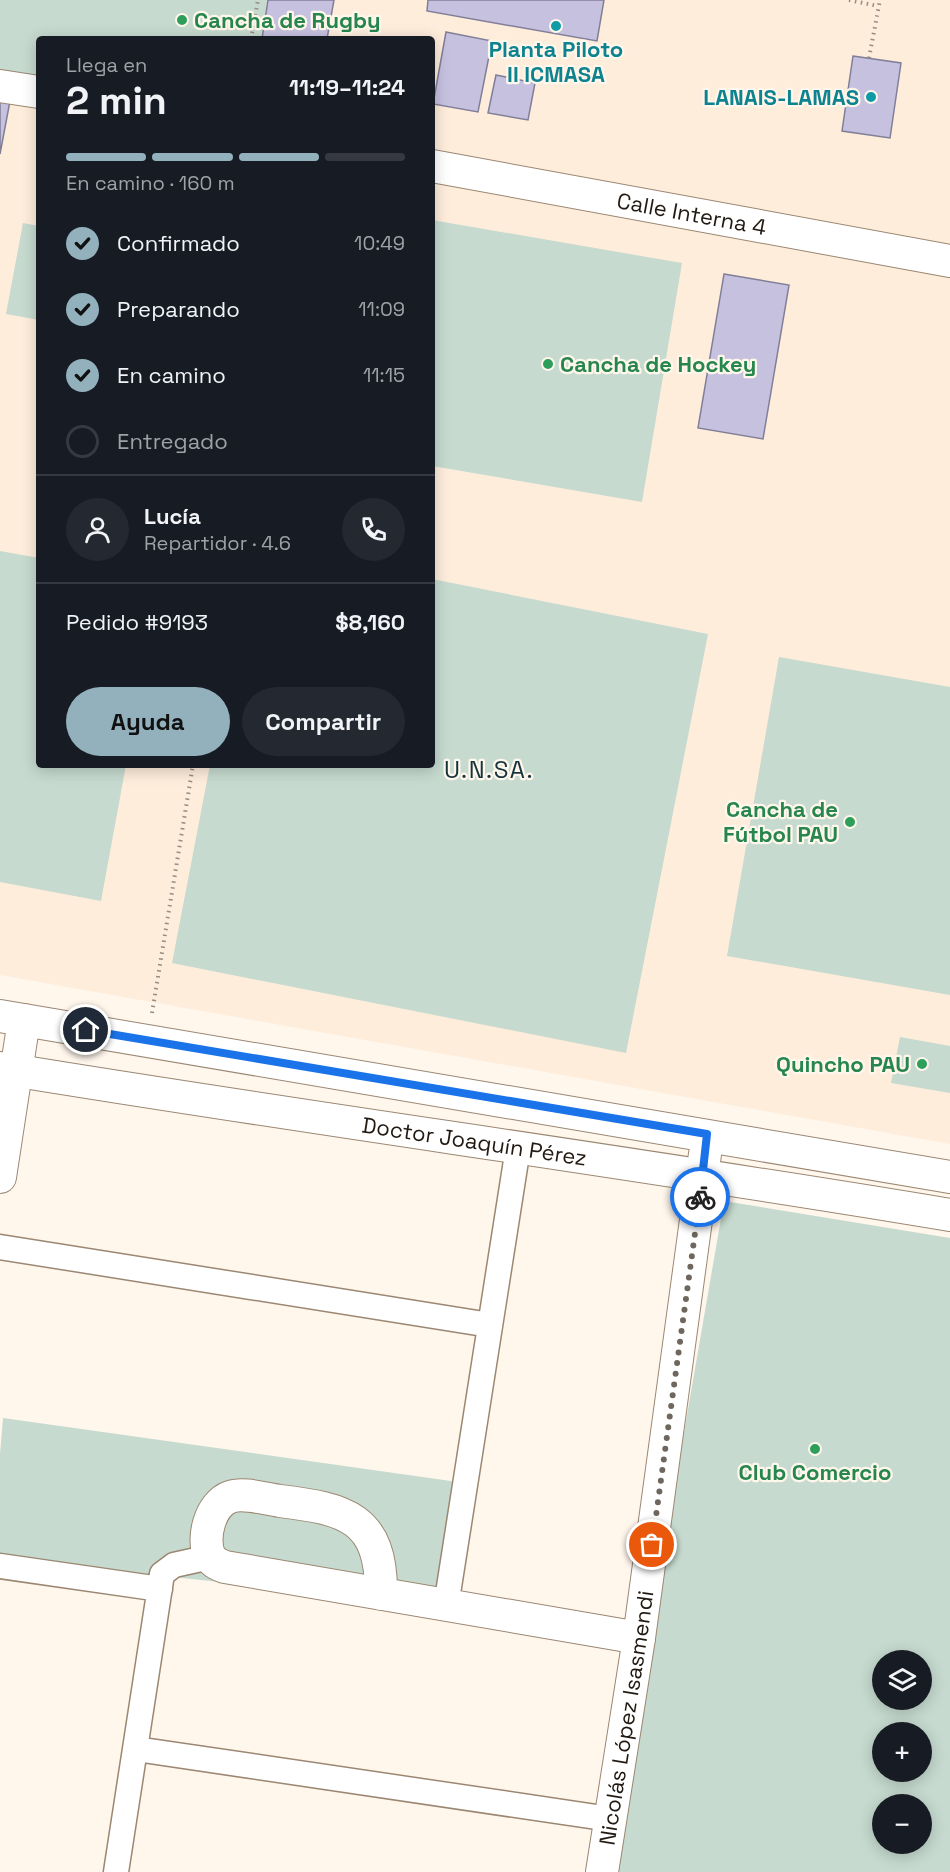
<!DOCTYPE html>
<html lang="es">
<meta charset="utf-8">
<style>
body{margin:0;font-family:"Space Grotesk",sans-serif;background:#242831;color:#f1f3f6;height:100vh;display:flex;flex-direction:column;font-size:22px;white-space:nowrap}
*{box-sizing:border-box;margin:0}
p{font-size:20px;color:#9ea1a6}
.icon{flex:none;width:33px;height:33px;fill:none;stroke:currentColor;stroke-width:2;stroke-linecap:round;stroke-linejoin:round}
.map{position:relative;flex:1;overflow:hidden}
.panel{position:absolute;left:36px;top:36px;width:399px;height:732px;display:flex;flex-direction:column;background:#171b24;border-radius:6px;box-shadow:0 3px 15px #0003}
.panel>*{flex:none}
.fabs{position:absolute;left:872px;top:1650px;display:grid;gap:12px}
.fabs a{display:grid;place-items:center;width:60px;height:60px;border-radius:50%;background:#171b24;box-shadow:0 3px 15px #0003;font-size:30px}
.pin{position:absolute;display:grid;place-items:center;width:51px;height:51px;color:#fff;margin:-26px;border:3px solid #fff;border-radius:50%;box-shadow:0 2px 6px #0007}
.courier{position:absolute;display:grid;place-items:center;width:60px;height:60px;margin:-30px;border:4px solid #1a73e8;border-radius:50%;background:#fff;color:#222;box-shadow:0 2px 8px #0007}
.headline em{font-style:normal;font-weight:600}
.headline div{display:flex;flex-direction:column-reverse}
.headline{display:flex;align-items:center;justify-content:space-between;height:102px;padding:0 30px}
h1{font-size:39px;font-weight:600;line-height:45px}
.bar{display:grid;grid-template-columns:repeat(4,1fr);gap:9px 6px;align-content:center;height:72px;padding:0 30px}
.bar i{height:8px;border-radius:4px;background:#363941}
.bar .active{background:#92b1bc}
.bar p{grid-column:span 4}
.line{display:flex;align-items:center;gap:15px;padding:0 30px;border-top:2px solid #363941}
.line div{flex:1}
.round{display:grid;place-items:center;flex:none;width:63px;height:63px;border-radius:32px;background:#242831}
ol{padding:0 30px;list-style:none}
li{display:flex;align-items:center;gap:18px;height:66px}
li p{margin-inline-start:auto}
li .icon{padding:6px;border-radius:50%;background:#92b1bc;color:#111;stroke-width:4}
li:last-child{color:#9ea1a6}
li i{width:33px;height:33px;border:3px solid #363941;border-radius:50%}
.cta{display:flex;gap:12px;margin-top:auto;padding:12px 30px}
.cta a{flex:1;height:69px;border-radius:36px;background:#92b1bc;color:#111;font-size:24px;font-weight:600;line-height:69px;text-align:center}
.cta a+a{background:#242831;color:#f1f3f6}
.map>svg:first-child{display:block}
</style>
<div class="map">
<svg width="950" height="1872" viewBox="0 0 950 1872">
<rect width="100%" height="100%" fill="#fff6ec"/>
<!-- built -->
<path fill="#feeddb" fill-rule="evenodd" d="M0 0H950V1144L0 975ZM39 39H432V765H39Z"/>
<!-- green -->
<path fill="#c6dacf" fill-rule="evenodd" d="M0 0H267L262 39H39V91L0 85Z
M432 220 682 263 642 502 432 466Z
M23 223 39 226V320L6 314Z
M0 551 39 558V765H126L101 901 0 882Z
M432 579 708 634 626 1053 172 963 210 765H432Z
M779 657 950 687V995L727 956Z
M900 1037 950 1046V1093L891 1083Z
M724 1201 950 1238V1872H608ZM882 1660H921V1700H882ZM882 1732H921V1772H882ZM882 1804H921V1844H882Z
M3 1418 465 1483 439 1605 0 1559V1454Z"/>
<!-- building -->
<path fill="#c5c1df" stroke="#817e98" stroke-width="1.5" d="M268 0H334L327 39H262Z
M428 0H604L597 41 427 11Z
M446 32 492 41 478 112 433 104Z
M853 56 901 63 890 138 842 131Z
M496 75 535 83 528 120 488 113Z
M0 99 10 101 0 154Z
M724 274 789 285 763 439 698 428Z"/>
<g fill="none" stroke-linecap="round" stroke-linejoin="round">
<defs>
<path id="pedestrian" d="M0 1247 490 1325
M0 1566 160 1589
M446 1606 518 1148
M136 1749 610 1819
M116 1872 162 1574 174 1565 210 1557"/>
<g id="minor">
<path d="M0 86 39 92"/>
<path id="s1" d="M432 166 950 261"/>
<path d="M0 1016 950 1177"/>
<path id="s2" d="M0 1068C316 1120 634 1162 950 1215"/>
<path d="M0 1177 24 1020"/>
<path d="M381 1594C382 1517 345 1509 280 1501 265 1499 244 1492 230 1497 210 1504 201 1539 210 1557 214 1563 219 1565 225 1567L639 1638"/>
<path id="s3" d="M602 1872 639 1638 705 1154"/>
</g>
</defs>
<!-- pedestrian casing -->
<use href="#pedestrian" stroke="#9b8772" stroke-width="27"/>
<!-- minor casing -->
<use href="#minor" stroke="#9b8772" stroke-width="34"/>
<!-- path -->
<path stroke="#968d84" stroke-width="4" stroke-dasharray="1.5 4.5" stroke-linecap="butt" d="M849 0 878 6
M251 39 258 0
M869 58 880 0
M152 1013 193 765"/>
<!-- pedestrian -->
<use href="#pedestrian" stroke="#fff" stroke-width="24"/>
<!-- minor -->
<use href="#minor" stroke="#fff" stroke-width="32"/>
</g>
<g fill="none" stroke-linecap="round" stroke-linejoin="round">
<!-- done -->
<path stroke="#6f675e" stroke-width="6" stroke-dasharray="0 10.8" d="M652 1545 700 1197"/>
<!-- route -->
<path stroke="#1a73e8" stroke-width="8" d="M86 1030 707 1134 700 1197"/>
</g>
<!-- markers -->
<g fill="#2e9e5b" stroke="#fff6ec" stroke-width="2">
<circle cx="182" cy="20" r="6"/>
<circle cx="548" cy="364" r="6"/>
<circle cx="850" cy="822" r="6"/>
<circle cx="922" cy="1064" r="6"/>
<circle cx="815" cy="1449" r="6"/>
</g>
<g fill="#0f9aa8" stroke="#fff6ec" stroke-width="2">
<circle cx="556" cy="26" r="6"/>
<circle cx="871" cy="97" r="6"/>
</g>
<g text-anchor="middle" stroke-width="4.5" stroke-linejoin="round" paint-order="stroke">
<!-- leisure labels -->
<g font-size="22" font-weight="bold" fill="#27864d" stroke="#fff6ec" text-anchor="start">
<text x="194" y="28">Cancha de Rugby</text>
<text x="560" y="372">Cancha de Hockey</text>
<text x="838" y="817" text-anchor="end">Cancha de<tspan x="838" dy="25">Fútbol PAU</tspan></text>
<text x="910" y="1072" text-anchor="end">Quincho PAU</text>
<text x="815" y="1480" text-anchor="middle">Club Comercio</text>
</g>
<!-- culture labels -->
<g font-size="22" font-weight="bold" fill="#0d838f" stroke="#fff6ec">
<text x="556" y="57">Planta Piloto<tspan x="556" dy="25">II ICMASA</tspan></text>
<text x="859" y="105" text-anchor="end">LANAIS-LAMAS</text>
</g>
<!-- street labels -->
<g font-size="22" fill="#221a12" stroke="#fff6ec">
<text dy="8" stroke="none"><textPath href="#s1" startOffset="264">Calle Interna 4</textPath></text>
<text dy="8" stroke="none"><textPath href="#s2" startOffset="480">Doctor Joaquín Pérez</textPath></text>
<text dy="8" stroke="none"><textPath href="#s3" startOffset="156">Nicolás López Isasmendi</textPath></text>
</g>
<!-- neighbourhood labels -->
<g font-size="24" letter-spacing="1.5" fill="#16343e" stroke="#fff6ec">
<text x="489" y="778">U.N.SA.</text>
</g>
</g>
</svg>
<div class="fabs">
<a><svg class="icon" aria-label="layers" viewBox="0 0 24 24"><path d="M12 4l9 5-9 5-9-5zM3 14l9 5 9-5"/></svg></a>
<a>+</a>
<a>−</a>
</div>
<div class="pin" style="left:652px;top:1545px;background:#ea580c"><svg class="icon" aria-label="bag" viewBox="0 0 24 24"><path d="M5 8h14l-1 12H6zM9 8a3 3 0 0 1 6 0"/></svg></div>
<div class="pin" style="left:86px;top:1030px;background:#1f2937"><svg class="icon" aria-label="home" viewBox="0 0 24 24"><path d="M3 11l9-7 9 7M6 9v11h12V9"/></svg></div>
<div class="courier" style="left:700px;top:1197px"><svg class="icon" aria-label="bike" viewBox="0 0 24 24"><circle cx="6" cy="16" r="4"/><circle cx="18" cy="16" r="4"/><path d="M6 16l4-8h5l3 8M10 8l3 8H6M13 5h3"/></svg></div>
<section class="panel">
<div class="headline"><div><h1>2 min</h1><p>Llega en</p></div><em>11:19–11:24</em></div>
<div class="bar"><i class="active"></i><i class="active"></i><i class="active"></i><i></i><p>En camino · 160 m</p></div>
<ol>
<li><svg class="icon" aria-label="check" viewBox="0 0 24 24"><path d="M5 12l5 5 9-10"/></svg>Confirmado<p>10:49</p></li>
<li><svg class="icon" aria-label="check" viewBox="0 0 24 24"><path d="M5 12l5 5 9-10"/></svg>Preparando<p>11:09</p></li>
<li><svg class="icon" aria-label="check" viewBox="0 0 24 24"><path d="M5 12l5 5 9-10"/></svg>En camino<p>11:15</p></li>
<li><i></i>Entregado</li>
</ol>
<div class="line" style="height:108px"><a class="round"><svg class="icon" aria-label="person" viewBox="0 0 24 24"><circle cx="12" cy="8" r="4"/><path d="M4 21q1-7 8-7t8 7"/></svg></a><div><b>Lucía</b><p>Repartidor · 4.6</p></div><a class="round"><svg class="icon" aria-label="phone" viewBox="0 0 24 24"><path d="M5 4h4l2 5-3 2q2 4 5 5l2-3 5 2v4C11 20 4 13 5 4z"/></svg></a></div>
<div class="line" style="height:78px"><div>Pedido #9193</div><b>$8,160</b></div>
<div class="cta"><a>Ayuda</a><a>Compartir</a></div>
</section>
</div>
